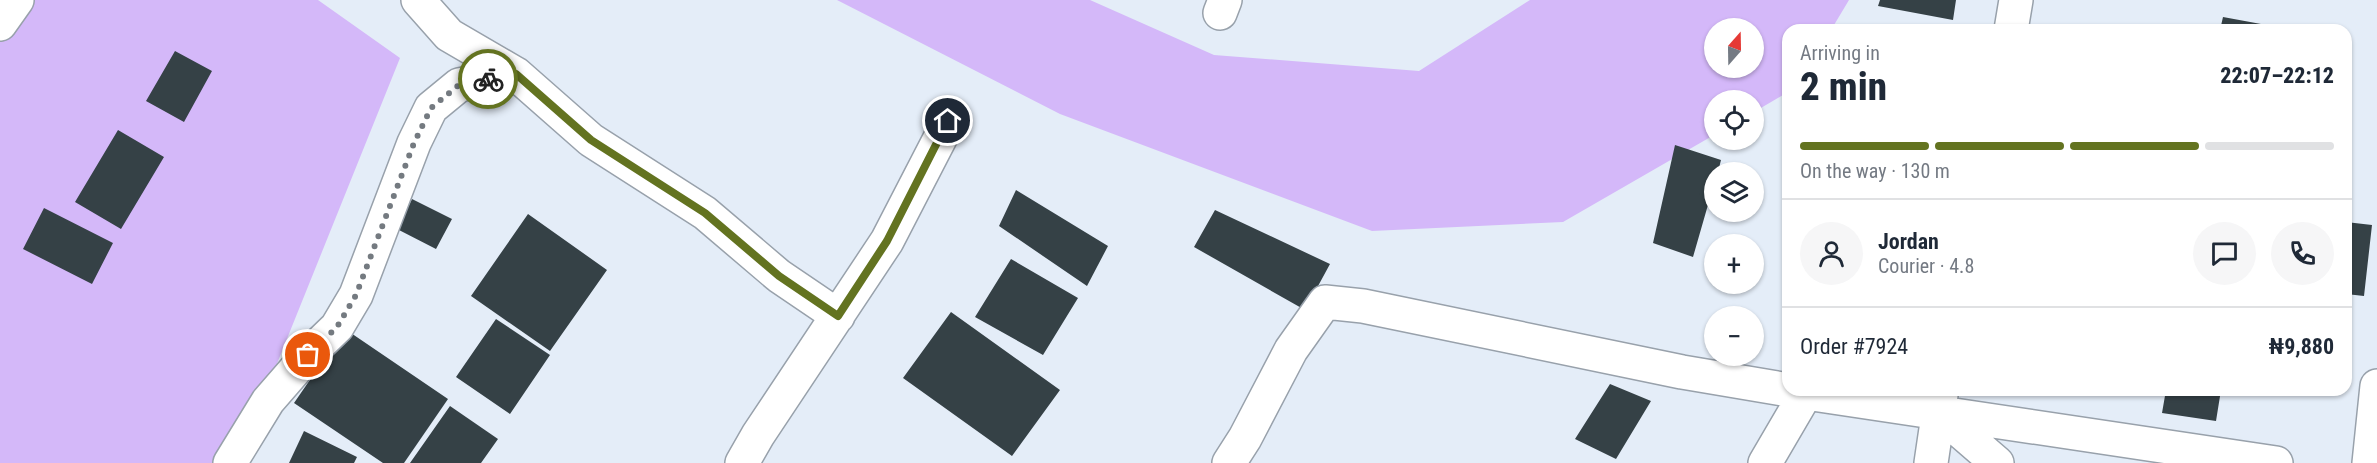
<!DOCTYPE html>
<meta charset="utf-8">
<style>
body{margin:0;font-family:"Roboto Condensed",sans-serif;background:#f6f6f7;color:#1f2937;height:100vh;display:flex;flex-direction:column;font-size:22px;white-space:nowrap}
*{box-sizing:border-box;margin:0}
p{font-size:20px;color:#747a83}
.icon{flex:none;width:33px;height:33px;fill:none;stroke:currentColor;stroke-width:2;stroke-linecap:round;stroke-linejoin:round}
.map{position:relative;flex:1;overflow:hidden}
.side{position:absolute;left:1782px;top:24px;width:570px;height:372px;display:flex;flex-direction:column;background:#fff;border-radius:18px;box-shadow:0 2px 4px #0004}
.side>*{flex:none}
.needle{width:39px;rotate:20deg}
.controls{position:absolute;left:1704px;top:18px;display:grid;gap:12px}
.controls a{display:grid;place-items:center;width:60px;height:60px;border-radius:50%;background:#fff;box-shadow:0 2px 4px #0004;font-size:30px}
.pin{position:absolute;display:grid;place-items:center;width:51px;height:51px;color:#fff;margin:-26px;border:3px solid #fff;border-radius:50%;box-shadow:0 2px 6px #0007}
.courier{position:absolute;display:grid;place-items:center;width:60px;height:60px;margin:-30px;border:4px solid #637320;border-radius:50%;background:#fff;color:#222;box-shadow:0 2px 8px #0007}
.overview em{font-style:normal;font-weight:800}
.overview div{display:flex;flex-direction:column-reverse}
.overview{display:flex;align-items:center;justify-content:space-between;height:102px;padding:0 18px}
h1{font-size:39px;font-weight:800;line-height:45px}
.bar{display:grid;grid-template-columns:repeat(4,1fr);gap:9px 6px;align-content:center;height:72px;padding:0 18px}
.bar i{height:8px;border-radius:4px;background:#e0e1e3}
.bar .active{background:#637320}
.bar p{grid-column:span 4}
.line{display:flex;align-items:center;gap:15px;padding:0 18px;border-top:2px solid #e0e1e3}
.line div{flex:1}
.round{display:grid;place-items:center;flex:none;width:63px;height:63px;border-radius:32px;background:#f6f6f7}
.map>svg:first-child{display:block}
</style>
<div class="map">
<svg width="2377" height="463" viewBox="0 0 2377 463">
<rect width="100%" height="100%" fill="#e4edf8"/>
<!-- green -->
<path fill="#d4b8f9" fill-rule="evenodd" d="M0 0H318L400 58 237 463H0Z
M837 0H1090L1214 55 1419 71 1530 0H1849L1831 30H1788V92L1754 112V100H1714V135L1563 222 1372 231 1060 114ZM1714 28H1754V68H1714Z"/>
<!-- building -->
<path fill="#354146" d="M1880 0H1956L1953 20 1878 6Z
M2223 17 2261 24 2260 30H2220Z
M175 51 212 71 184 122 146 101Z
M118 130 164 157 121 229 75 202Z
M1675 145 1721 160 1718 172H1714V184L1693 257 1653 243Z
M1016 190 1108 246 1087 286 999 226Z
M412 199 452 219 436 249 397 229Z
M44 208 113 243 92 284 23 249Z
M1215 210 1330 264 1305 310 1194 247Z
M528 214 607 270 550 351 471 296Z
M2346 222 2372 225 2364 296 2346 294Z
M1011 259 1078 298 1043 355 975 317Z
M951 312 1060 390 1012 456 903 378Z
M496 319 550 355 510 414 456 377Z
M345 329 448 399 404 463H383L294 403Z
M1610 384 1651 401 1616 459 1575 439Z
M2166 390H2221L2216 421 2162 413Z
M450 406 498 439 481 463H410Z
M304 431 357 457 354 463H289Z"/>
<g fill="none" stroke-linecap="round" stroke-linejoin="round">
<defs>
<path id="minor" d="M418 0 449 35 516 74 591 140 705 213 779 276 838 316
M1220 13 1225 0
M0 24 17 0
M2011 30 2016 0
M1938 412 1997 463
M230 463 268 401 308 355 337 327 356 295 414 143 431 108 459 85 516 74
M742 463 758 435 887 241 949 121
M1229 463 1245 438 1291 350 1325 302 1363 306 1682 372 1806 393 2276 463
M1765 463 1806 393
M1931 463 1941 395
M2369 463 2377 386"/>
</defs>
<!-- minor casing -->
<use href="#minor" stroke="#98a1ab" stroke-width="36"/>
<!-- minor -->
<use href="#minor" stroke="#fff" stroke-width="33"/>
</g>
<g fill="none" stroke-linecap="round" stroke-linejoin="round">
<!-- done -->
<path stroke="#747a80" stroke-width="6" stroke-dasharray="0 10.8" d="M308 355 337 327 356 295 414 143 431 108 459 85 488 79"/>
<!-- route -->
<path stroke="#637320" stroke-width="8" d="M488 79 516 74 591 140 705 213 779 276 838 316 887 241 948 121"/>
</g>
</svg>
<div class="controls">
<a><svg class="needle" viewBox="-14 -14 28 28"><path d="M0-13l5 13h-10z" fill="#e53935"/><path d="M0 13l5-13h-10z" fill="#747a83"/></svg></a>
<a><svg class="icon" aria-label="locate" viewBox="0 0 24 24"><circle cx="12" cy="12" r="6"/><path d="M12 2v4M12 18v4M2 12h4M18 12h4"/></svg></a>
<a><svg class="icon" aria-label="layers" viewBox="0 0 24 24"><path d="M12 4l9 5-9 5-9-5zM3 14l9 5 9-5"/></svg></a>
<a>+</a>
<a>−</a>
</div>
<div class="pin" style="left:308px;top:355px;background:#ea580c"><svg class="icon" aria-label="bag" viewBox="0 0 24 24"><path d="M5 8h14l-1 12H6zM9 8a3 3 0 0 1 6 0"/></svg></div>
<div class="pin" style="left:948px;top:121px;background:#1f2937"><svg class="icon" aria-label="home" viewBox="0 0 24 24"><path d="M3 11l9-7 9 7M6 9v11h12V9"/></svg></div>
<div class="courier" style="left:488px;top:79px"><svg class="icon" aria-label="bike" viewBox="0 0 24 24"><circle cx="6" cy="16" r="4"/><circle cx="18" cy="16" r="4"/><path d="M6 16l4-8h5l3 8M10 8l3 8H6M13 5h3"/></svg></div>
<section class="side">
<div class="overview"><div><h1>2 min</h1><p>Arriving in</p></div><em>22:07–22:12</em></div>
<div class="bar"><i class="active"></i><i class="active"></i><i class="active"></i><i></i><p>On the way · 130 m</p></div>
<div class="line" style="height:108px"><a class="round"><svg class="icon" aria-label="person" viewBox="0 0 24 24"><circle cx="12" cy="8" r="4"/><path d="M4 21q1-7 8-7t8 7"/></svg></a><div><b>Jordan</b><p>Courier · 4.8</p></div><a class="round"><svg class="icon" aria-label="chat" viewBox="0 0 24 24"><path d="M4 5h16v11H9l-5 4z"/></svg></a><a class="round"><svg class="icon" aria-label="phone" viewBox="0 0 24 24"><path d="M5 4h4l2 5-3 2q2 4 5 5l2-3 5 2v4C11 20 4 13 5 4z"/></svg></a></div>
<div class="line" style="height:78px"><div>Order #7924</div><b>₦9,880</b></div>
</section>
</div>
